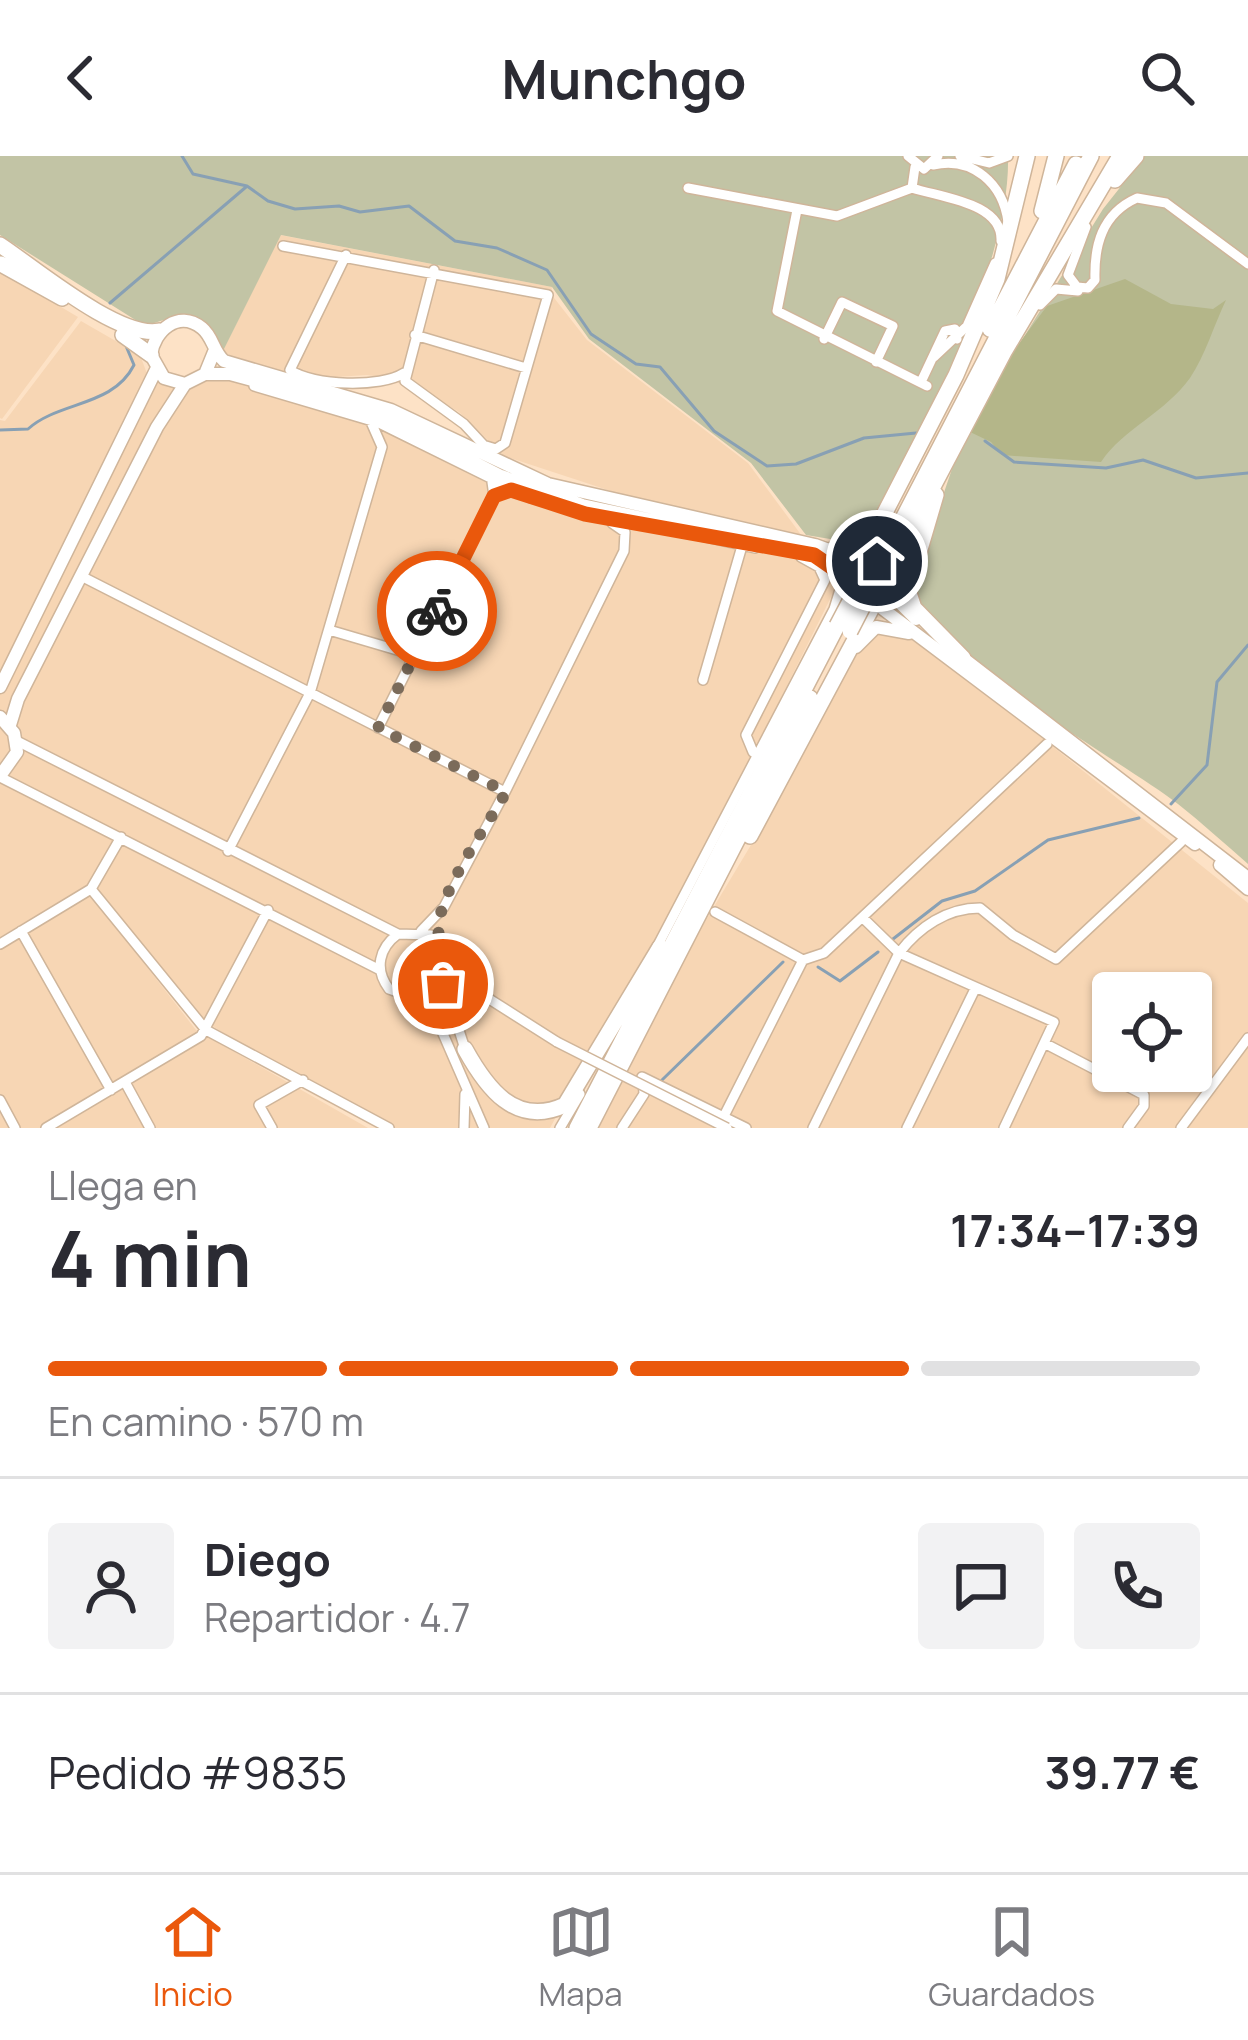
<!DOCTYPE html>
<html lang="es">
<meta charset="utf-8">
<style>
body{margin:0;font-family:Manrope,sans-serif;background:#f2f2f3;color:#2b2b33;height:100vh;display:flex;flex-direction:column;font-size:45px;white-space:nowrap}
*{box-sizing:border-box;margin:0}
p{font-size:39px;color:#7c7c81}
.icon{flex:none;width:66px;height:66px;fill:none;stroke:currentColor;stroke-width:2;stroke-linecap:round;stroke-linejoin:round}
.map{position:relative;height:972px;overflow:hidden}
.panel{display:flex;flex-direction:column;background:#fff;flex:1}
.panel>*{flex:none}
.fabs{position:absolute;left:1092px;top:816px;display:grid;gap:24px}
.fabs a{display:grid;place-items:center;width:120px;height:120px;border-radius:12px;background:#fff;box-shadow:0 3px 9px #0004;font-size:60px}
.pin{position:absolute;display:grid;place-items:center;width:102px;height:102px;color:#fff;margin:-51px;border:6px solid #fff;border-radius:50%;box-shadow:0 3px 12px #0007}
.courier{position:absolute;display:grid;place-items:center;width:120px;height:120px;margin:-60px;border:9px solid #ea580c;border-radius:50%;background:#fff;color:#222;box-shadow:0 3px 15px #0007}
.headline em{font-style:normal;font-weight:700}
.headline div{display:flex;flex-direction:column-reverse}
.headline{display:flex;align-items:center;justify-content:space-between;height:204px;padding:0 48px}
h1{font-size:78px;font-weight:700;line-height:90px}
.bar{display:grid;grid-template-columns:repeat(4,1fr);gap:18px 12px;align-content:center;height:144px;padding:0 48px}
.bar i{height:15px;border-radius:9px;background:#e1e1e2}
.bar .on{background:#ea580c}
.bar p{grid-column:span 4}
.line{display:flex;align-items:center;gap:30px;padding:0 48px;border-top:3px solid #e1e1e2}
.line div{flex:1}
.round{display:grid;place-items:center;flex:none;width:126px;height:126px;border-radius:12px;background:#f2f2f3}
header{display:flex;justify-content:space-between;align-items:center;height:156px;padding:0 48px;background:#fff;font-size:54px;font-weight:700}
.tab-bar{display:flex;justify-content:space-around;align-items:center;height:168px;border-top:3px solid #e1e1e2;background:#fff;font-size:33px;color:#7c7c81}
.tab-bar a{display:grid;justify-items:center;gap:6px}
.tab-bar .on{color:#ea580c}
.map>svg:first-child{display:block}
</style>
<header><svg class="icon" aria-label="back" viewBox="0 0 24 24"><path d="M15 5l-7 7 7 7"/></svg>Munchgo<svg class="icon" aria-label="search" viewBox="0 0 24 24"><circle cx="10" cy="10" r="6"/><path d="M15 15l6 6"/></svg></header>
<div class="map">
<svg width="1248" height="972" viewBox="0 0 1248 972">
<rect width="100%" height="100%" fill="#fde2c6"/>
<!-- built -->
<path fill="#f7d6b4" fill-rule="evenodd" d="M280 79 552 131 551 138 587 184 748 307 802 380 626 340 504 300 459 256 410 226 367 219 303 223 246 209 223 195Z
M0 115 78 161 2 263 0 262Z
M81 165 140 199 149 223 184 233 211 221 232 222 379 264 500 325 810 400 829 413 835 433 658 790 597 885 550 972H381L204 865 91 728 0 781V264L5 265Z
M884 466 901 469 1248 747V972H739L627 916 676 814 784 634 868 474ZM1113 837H1191V915H1113Z
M90 738 196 874 368 972H0V791Z
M623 924 720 972H598Z"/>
<!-- green -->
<path fill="#c2c4a5" d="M0 0H1008C1011 110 920 277 868 374L854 387 806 379 751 307 589 183 552 131 281 79 223 195 209 169 182 158 145 170 0 79Z
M1145 0H1248V708C1225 688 1202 667 1178 648 1117 601 927 500 913 427L964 278 1103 53Z"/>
<!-- forest -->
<path fill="#b4b689" d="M1125 123 1171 148 1213 153 1226 144C1214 169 1205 200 1190 222 1165 257 1124 272 1101 306L1002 299 991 286 968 275 1009 201 1047 150Z"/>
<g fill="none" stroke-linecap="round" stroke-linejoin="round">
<!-- stream -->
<path stroke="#88a0b4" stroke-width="3" d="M182 0 193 18 247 30 268 45 295 53 339 50 360 56 409 50 455 85 497 92 547 114 591 178 636 208 660 211 714 275 767 310 796 308 864 282 916 277
M110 147 246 31
M0 274 28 273C59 245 113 251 134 209L126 190
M985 285 1014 306 1106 312 1143 304 1196 322 1248 317
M1171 648 1207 609 1217 526 1248 489
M893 783 942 745 975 735 1048 684 1139 662
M818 811 840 825 878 796
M662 924 783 806"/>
<defs>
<path id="minor" d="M908 0 924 13 938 0
M960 0 989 7 1008 0
M933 9C973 0 1003 28 1008 66
M688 32 837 60 912 32 915 11
M912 32C943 42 1003 47 1001 85
M797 54 777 155 927 230
M1086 71 1068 119 1077 131 1088 132
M283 90 548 139 505 287 496 293 486 290
M346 99 290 214C313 230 381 232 404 217
M434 114 405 225 464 268 491 297
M1088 132 1095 124C1094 91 1101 58 1137 42L1166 47 1248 108
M1040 149 1056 133 1078 135
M415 179 526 212
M824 183 842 146 893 170 876 206
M934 201 967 170 995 107
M921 226 945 175 955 173 957 183
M254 230 379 267 531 342 755 392
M81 420 505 636
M329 474 414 499
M703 524 742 390
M378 572 494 340 492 326
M17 585 398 778
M753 596 746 579 825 424 819 411 801 401
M0 621 380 814
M228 695 310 537 382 291 371 266
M91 733 206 874 389 972
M715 756 803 804 824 797 1047 588
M863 762 899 797 1054 866 1004 972
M21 775 111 934
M421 775 444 751 505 636 624 395 625 376 612 367
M0 788 91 733 121 681
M657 791 834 453 842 427
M448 802 443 828 417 843 389 833C374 813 379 792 398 778L431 779 464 827 557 886
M439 833 450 867
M417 843 434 857 484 972
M1191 847V846
M1046 888 1144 939V950L1128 972
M465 893 451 849 460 841H477
M642 921 746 972
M125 926 150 972
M0 944 15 972
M724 960 803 804
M46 972 201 880 268 754
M272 972 259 949 303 924
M464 972 465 938
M560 972 580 938
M622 972 644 938 643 924
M813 972 899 797C919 771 947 752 980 752L1013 779 1056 803 1181 686
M907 972 975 833
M1181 972 1248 882"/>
<path id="major" d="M214 196 205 218 185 228 164 222 151 199C154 175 178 153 202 172 213 181 213 195 224 205L391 254 548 328 815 389 856 404
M205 218H230L379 258 501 320 582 349 814 399 843 419
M880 408 891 438 916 463
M846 413 842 427 852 446 874 448 888 433
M875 447 1195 688
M856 491 876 471 909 477
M959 499 1248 722
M0 531 156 214
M0 561 14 577 17 596 0 620
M10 569 18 543 157 271 185 228
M1220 709 1248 733"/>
<path id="highway" d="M1115 24 1136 0
M1042 55 1056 0
M0 89C35 112 119 183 159 175
M1 108 62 142
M990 173 1076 8
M123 179 151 199
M936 339 908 434 914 452 963 502
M894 380 1091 0
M832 394 853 393 870 383
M897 399 1004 196 1120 0
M861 403 956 219 997 123 1027 0
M750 680 874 448
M465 893C486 931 515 972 565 949L660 791
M577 972 837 470
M589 972 810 542"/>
</defs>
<!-- minor casing -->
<use href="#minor" stroke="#cfb59a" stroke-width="12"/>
<!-- major casing -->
<use href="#major" stroke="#cfb59a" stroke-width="15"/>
<!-- highway casing -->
<use href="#highway" stroke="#cfb59a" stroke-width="18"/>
<!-- minor -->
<use href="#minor" stroke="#fff" stroke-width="9"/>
<!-- major -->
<use href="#major" stroke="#fff" stroke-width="12"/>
<!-- highway -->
<use href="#highway" stroke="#fff" stroke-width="15"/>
<defs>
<path id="minor-bridge" d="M557 886 727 972"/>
<path id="highway-bridge" d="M837 470 887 375
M850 475 898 382"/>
</defs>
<!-- minor-bridge casing -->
<use href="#minor-bridge" stroke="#cfb59a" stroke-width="12" stroke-linecap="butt"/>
<!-- highway-bridge casing -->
<use href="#highway-bridge" stroke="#cfb59a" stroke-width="18" stroke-linecap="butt"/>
<!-- minor-bridge -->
<use href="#minor-bridge" stroke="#fff" stroke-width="9"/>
<!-- highway-bridge -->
<use href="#highway-bridge" stroke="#fff" stroke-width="15"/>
</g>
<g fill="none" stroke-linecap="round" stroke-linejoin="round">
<!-- done -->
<path stroke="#7b6b5a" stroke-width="12" stroke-dasharray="0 21.6" d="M437 455 378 572 506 636C484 675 449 721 439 764 434 789 455 802 443 828"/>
<!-- route -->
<path stroke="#ea580c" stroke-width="15" d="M437 455 494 340 511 334 585 358 814 399 843 419 856 404 877 405"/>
</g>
</svg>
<div class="fabs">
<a><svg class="icon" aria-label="locate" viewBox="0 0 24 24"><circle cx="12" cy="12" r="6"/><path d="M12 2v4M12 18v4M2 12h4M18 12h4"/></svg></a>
</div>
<div class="pin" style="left:443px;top:828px;background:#ea580c"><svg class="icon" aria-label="bag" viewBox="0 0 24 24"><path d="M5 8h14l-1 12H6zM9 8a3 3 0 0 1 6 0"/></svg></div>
<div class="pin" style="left:877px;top:405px;background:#1f2937"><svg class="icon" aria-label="home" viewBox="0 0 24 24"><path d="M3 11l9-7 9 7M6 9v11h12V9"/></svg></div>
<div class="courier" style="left:437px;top:455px"><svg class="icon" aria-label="bike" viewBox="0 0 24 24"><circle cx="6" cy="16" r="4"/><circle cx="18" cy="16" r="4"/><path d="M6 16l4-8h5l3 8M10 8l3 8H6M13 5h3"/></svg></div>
</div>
<section class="panel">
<div class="headline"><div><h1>4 min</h1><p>Llega en</p></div><em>17:34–17:39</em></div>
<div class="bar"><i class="on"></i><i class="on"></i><i class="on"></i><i></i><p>En camino · 570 m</p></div>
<div class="line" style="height:216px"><a class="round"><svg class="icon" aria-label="person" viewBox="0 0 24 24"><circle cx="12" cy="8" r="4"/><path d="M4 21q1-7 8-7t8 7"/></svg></a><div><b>Diego</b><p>Repartidor · 4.7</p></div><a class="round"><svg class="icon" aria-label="chat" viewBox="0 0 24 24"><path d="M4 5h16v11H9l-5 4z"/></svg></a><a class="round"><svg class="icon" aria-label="phone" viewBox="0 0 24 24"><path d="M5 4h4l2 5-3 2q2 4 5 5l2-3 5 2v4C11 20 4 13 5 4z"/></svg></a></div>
<div class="line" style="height:156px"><div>Pedido #9835</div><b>39.77 €</b></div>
</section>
<nav class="tab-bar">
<a class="on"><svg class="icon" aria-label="home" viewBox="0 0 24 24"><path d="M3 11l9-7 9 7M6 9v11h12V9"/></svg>Inicio</a>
<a><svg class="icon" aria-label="map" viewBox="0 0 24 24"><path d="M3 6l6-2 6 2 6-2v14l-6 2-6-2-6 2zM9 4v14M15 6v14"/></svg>Mapa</a>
<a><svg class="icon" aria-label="saved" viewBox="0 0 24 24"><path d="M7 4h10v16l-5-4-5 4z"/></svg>Guardados</a>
</nav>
